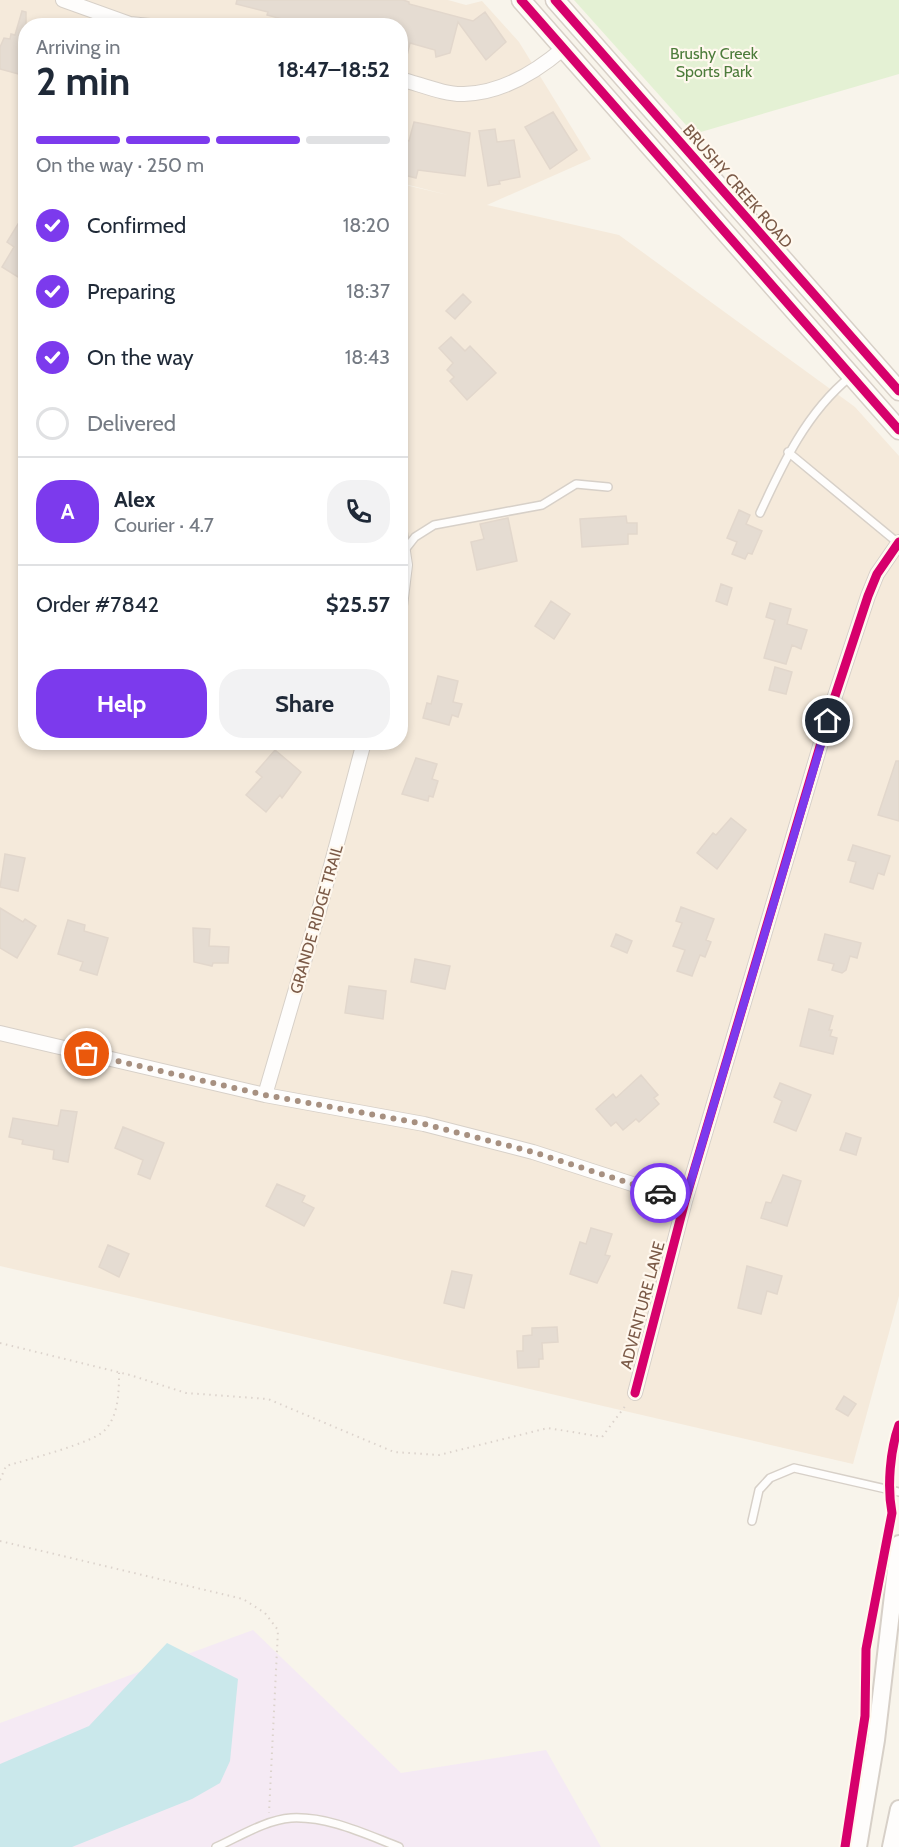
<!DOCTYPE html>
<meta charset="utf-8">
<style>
body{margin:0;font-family:Cabin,sans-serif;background:#f2f2f3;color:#1f2937;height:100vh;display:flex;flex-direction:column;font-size:22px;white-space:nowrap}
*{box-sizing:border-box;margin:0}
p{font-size:20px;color:#747a83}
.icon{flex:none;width:33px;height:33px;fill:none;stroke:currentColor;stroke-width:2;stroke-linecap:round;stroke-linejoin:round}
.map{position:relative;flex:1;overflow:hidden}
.drawer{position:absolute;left:18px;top:18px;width:390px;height:732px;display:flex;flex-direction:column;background:#fff;border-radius:24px;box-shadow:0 3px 9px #0003}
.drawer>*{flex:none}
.pin{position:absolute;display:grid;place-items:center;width:51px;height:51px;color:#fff;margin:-26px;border:3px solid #fff;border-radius:50%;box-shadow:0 2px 6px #0007}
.courier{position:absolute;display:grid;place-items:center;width:60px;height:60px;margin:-30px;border:4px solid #7c3aed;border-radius:50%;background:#fff;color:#222;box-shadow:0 2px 8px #0007}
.summary em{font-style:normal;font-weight:700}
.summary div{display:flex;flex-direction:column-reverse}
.summary{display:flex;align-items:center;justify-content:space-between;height:102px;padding:0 18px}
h1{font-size:39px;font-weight:700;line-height:45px}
.bar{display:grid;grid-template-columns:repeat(4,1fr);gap:9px 6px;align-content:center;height:72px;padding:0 18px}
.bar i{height:8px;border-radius:4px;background:#e0e1e3}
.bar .active{background:#7c3aed}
.bar p{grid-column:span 4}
.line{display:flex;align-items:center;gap:15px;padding:0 18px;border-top:2px solid #e0e1e3}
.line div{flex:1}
.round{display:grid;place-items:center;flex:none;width:63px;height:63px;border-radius:24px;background:#f2f2f3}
ol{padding:0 18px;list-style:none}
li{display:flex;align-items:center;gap:18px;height:66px}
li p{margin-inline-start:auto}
li .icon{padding:6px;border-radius:50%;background:#7c3aed;color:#fff;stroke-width:4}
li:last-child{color:#747a83}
li i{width:33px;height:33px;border:3px solid #e0e1e3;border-radius:50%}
.button{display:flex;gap:12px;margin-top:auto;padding:12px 18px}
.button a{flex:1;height:69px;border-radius:24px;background:#7c3aed;color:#fff;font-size:24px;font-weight:700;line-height:69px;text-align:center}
.button a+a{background:#f2f2f3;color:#1f2937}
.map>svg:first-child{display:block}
</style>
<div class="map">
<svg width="899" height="1847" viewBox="0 0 899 1847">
<rect width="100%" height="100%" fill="#f8f4eb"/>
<!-- residential -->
<path fill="#f5eadb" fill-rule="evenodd" d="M0 0H448L466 5 482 1 519 42 591 159 487 205 619 235 855 407 899 456V1296L853 1464 0 1266ZM26 26H400L401 183 448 195 401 184 400 742H26Z"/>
<!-- education -->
<path fill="#f5eaf4" d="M253 1630 401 1773 546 1750 601 1847H0V1723Z"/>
<!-- green -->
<path fill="#e4f1d4" d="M574 0H899V74L694 134Z"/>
<!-- water -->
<path fill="#cae8eb" d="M167 1643 238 1679 230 1761 220 1783 192 1799 72 1847H0V1764L89 1726Z"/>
<!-- building -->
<path fill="#e5dcd2" stroke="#e2d7cc" stroke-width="1.5" d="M237 0H403L409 2V4L473 21 485 12 506 42 486 60 458 22 450 53 436 57 435 50 410 43 405 64 400 63V26L329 23V26H308L267 15 268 12 236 4Z
M22 11 26 12V76L0 69V47L4 38 10 39 11 34 15 35Z
M553 112 577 150 550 169 525 127Z
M414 122 470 133 465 176 418 170 416 178 400 174V148L404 149 406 140 409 141Z
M495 129 497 142 514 140 520 177 499 181 500 184 488 186 479 131Z
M18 224 26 228V265L18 277 2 267 14 247 7 242Z
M463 294 471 302 455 319 446 311Z
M451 337 465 351 470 346 496 373 467 400 450 381 454 377 447 370 453 363 439 348Z
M739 510 750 515 746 524 762 531 752 554 748 553 745 559 732 554 737 542 727 538Z
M626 516 627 523H637V534H628V544L582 547 580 519Z
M508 518 517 561 477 570 471 542 484 539 480 524Z
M721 584 732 588 727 605 716 601Z
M551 601 570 614 554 639 535 626Z
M770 603 791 609 787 624 807 630 801 649 792 645 786 664 764 658 775 620 766 617Z
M775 667 792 672 786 694 769 690Z
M438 676 458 681 453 702 462 704 458 717 452 715 449 725 423 718 427 703 431 704Z
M275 750 301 772 282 798 280 795 266 812 246 795 262 777 256 772Z
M416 758 437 764 432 779 438 781 433 797 429 796 428 801 402 794Z
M896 761H899V821L878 815Z
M731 818 746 830 717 869 697 853 713 833 716 835Z
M853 845 890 856 884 875 878 873 873 889 850 882 856 862 848 860Z
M5 854 25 858 18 891 0 887Z
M681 907 714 919 706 940 711 942 705 957 700 955 692 976 677 971 685 950 673 946 682 923 676 921Z
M0 908 23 922 25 919 36 926 17 958 0 948Z
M68 920 85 925 84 931 108 938 97 975 80 970 83 962 58 954Z
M193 928 210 929 209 946 229 947 228 963H213L212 966 194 962Z
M616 934 632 941 627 953 611 946Z
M825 934 861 943 857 958 850 956 846 970 842 973 832 970 834 964 818 960Z
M415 959 450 966 445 989 411 982Z
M349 986 386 991 383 1019 345 1013Z
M809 1009 833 1016 829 1030H832L830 1036 837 1038 833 1054 800 1046Z
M641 1075 658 1095 654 1098 659 1104 639 1122 636 1119 623 1130 616 1122 611 1126 596 1109 613 1094 616 1098Z
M780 1083 811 1095 796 1131 774 1122 782 1101 774 1097Z
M61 1110 77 1112 68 1162 53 1159 54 1150 22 1144 23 1140 9 1137 13 1118 58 1126Z
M123 1127 164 1143 150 1179 138 1174 143 1160 115 1148Z
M846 1133 861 1138 856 1155 840 1150Z
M783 1175 801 1181 787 1226 761 1218 766 1202 771 1203Z
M277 1184 305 1196 302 1202 314 1208 304 1226 266 1206Z
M591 1228 612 1234 605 1255 610 1256 597 1283 570 1274 580 1242 586 1244Z
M108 1245 129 1254 119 1277 99 1267Z
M747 1266 782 1276 777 1294 767 1291 761 1314 738 1308Z
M452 1271 472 1275 464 1308 444 1303Z
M557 1327 558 1342 542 1343 543 1359H539V1367L518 1368 517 1351H523V1336L532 1335V1328Z
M844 1396 856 1404 848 1416 836 1409Z"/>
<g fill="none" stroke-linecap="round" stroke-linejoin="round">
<defs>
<path id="service" d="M788 452 898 543
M760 513C783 463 807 412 850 377
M404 551 415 537 434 525 542 505 576 484 608 487
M752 1521 759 1490 770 1478 794 1468 899 1492
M216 1847C239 1837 265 1820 291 1818 328 1816 365 1834 399 1847"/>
<path id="minor" d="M63 0 130 24 150 26
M400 79C420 84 445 95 464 94 502 93 536 72 564 48
M400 532 405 565 400 606
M0 1033 265 1095 424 1124 533 1152 685 1201
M265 1095 320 907 364 742
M635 1393 685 1201 834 699 868 596 877 574 899 542"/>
<path id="tertiary" d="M858 1847 876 1740 899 1544
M891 1847 899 1809"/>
<path id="secondary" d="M521 0 899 430
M555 0 899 391"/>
</defs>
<!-- service casing -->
<use href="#service" stroke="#d7d0c8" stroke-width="10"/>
<!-- minor casing -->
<use href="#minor" stroke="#d7d0c8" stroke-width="16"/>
<!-- tertiary casing -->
<use href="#tertiary" stroke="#d7d0c8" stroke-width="20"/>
<!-- secondary casing -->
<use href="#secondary" stroke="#d8d0c7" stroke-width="21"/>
<!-- path -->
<path stroke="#dcd3cc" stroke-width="2" stroke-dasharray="1.5 4.5" stroke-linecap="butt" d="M0 1343 130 1375 186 1393 268 1399 394 1452 439 1455 548 1428 602 1437 626 1405
M0 1480 6 1466C26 1460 92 1443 104 1431 119 1416 119 1391 119 1372
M0 1541 243 1599 265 1613 278 1630 269 1813"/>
<!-- service -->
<use href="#service" stroke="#fefdfc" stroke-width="7"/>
<!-- minor -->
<use href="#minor" stroke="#fefdfc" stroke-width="14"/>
<!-- tertiary -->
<use href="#tertiary" stroke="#fefdfc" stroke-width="16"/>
<!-- secondary -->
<use href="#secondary" stroke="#fefdfc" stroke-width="18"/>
<defs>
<path id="cycleway" d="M521 0 899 430
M555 0 899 391
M635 1393 685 1201 834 699 868 596 877 574 899 542
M845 1847 865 1716 866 1649 892 1513C887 1487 890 1450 899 1425"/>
</defs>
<!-- cycleway casing -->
<use href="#cycleway" stroke="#fff8ee" stroke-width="13"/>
<!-- cycleway -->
<use href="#cycleway" stroke="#d6006c" stroke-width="9"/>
</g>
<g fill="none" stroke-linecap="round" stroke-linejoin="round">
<!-- done -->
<path stroke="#a79080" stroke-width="6" stroke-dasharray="0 10.8" d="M87 1054 265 1095 424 1124 533 1152 660 1193"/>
<!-- route -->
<path stroke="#7c3aed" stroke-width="8" d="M660 1193 685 1201 828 721"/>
</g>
<g text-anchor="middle" stroke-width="4.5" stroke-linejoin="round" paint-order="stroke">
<!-- park labels -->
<g font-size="16" fill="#4d7c3b" stroke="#fff8ee">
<text x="714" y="59">Brushy Creek<tspan x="714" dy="18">Sports Park</tspan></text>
</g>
<!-- street labels -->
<g font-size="16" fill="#7b5a47" stroke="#fff8ee">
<text transform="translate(738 186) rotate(49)" y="6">BRUSHY CREEK ROAD</text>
<text transform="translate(316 919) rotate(-74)" y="6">GRANDE RIDGE TRAIL</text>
<text transform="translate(642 1305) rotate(-75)" y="6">ADVENTURE LANE</text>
</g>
</g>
</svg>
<div class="pin" style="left:87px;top:1054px;background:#ea580c"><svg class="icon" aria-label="bag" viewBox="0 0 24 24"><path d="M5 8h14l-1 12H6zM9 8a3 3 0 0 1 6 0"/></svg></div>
<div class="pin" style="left:828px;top:721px;background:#1f2937"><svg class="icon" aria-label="home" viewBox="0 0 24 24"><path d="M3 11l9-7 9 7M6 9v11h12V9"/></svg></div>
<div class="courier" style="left:660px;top:1193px"><svg class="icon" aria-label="car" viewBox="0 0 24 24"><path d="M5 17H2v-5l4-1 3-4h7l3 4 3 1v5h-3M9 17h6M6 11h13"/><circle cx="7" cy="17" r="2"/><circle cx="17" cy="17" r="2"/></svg></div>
<section class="drawer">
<div class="summary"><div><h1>2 min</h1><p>Arriving in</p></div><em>18:47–18:52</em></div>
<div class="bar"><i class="active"></i><i class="active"></i><i class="active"></i><i></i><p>On the way · 250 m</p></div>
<ol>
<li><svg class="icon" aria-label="check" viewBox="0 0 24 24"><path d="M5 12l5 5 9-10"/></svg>Confirmed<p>18:20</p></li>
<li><svg class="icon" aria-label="check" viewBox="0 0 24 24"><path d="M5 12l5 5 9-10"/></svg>Preparing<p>18:37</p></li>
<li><svg class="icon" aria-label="check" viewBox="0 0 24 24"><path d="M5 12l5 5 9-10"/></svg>On the way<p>18:43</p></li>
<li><i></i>Delivered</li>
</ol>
<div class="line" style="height:108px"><b class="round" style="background:#7c3aed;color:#fff">A</b><div><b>Alex</b><p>Courier · 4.7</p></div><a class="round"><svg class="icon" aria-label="phone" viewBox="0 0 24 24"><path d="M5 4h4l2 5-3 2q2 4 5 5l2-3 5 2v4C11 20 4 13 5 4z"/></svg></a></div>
<div class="line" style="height:78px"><div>Order #7842</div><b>$25.57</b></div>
<div class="button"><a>Help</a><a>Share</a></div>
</section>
</div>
